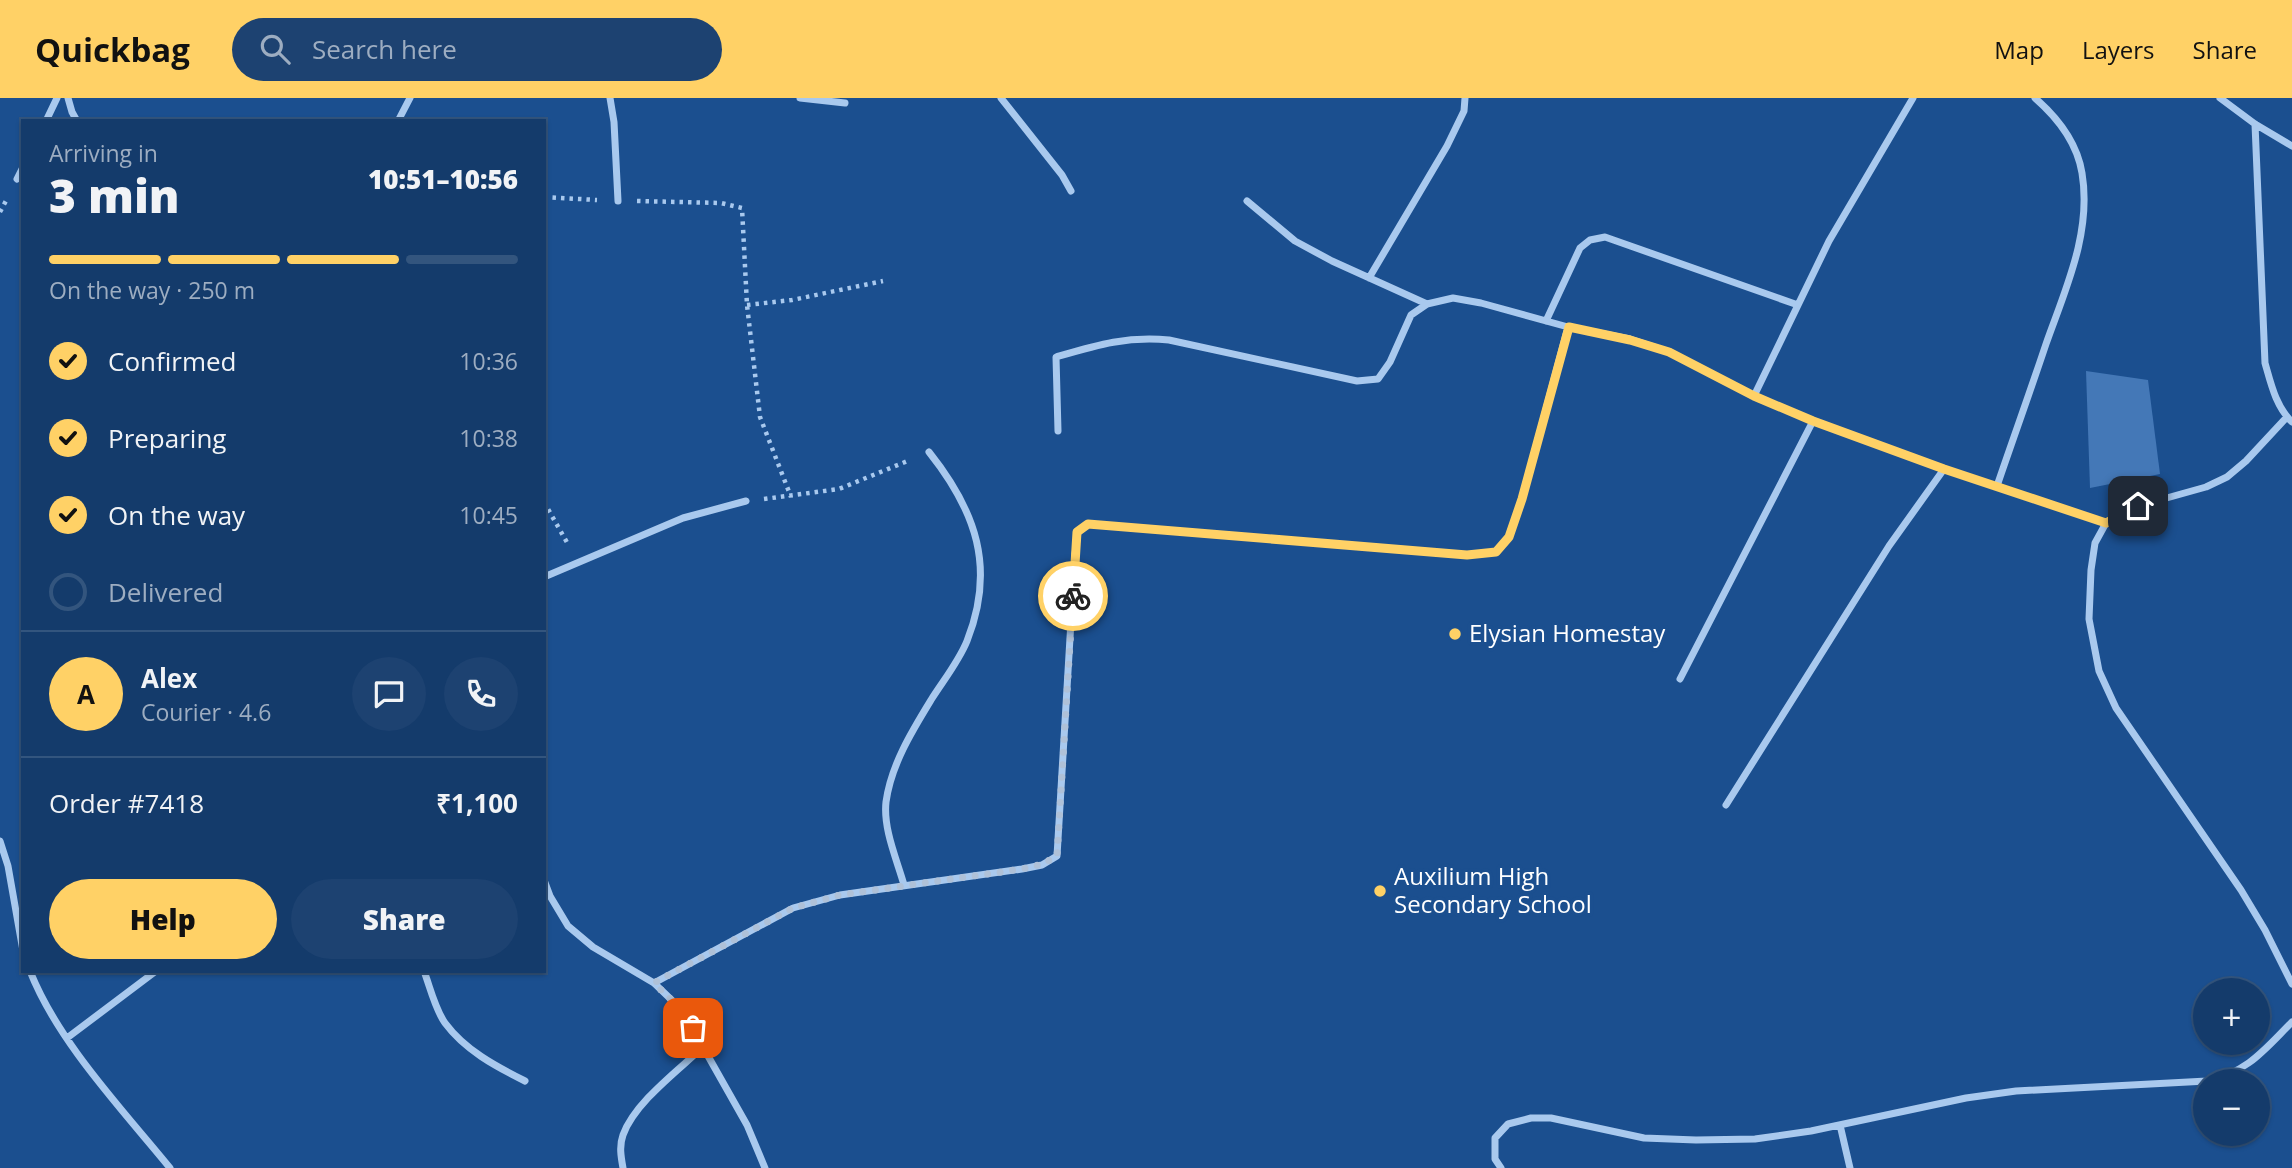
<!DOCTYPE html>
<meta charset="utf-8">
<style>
body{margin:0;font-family:"Open Sans",sans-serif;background:#1d4271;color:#f1f3f6;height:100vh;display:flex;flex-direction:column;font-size:26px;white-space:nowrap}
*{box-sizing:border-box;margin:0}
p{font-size:23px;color:#9dadc1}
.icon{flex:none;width:38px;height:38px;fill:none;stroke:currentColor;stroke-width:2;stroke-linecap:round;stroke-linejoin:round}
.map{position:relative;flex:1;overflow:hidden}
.drawer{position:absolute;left:21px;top:21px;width:525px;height:854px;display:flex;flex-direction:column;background:#143b6b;border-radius:0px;box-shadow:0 2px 5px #0004,0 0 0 2px #33557e}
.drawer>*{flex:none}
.fabs{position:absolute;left:2193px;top:880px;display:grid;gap:14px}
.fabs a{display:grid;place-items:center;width:77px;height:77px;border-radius:50%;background:#143b6b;box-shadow:0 2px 5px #0004,0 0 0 2px #33557e;font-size:35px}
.pin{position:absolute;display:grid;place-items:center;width:60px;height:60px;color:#fff;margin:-30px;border-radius:14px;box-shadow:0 4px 10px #0006}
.courier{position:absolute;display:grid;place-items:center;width:70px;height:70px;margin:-35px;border:5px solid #ffd166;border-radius:50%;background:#fff;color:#222;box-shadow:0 2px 9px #0007}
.summary em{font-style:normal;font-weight:800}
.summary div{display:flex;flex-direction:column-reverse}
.summary{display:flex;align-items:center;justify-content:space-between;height:119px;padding:0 28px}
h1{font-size:46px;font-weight:800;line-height:52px}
.bar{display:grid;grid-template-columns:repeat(4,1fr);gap:10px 7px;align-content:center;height:84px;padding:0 28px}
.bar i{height:9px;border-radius:5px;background:#33557e}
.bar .current{background:#ffd166}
.bar p{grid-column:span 4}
.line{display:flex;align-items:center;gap:18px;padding:0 28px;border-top:2px solid #33557e}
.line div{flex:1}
.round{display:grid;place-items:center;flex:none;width:74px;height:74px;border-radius:37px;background:#1d4271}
ol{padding:0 28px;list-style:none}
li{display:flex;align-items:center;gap:21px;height:77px}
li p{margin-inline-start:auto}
li .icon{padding:7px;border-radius:50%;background:#ffd166;color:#111;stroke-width:4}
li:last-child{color:#9dadc1}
li i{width:38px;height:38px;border:4px solid #33557e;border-radius:50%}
.primary-button{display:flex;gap:14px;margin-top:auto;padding:14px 28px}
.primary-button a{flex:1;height:80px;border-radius:42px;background:#ffd166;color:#111;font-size:28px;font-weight:800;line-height:80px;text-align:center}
.primary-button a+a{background:#1d4271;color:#f1f3f6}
header{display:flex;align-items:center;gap:42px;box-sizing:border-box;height:98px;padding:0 35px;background:#ffd166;color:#111}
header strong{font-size:33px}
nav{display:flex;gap:38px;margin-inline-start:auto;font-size:24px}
.search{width:490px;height:63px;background:#1d4271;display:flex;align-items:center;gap:18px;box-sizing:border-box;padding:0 24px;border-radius:38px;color:#9dadc1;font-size:26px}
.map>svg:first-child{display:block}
</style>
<header>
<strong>Quickbag</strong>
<div class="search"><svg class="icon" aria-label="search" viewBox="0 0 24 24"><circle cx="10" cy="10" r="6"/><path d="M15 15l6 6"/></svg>Search here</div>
<nav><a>Map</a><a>Layers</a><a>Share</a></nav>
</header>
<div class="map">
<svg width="2292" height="1070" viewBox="0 0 2292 1070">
<rect width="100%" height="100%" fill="#1b4f8f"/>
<!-- building -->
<path fill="#4478b7" d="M2086 273 2148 282 2160 376 2090 390Z"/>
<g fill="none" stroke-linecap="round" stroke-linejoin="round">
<!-- path -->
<path stroke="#a9c9ee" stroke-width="4.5" stroke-dasharray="3.5 5" stroke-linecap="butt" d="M544 99 597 102
M637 103 721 105 742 110 747 207 760 319 791 399
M0 114 8 99
M747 207 792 202 883 183
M764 401 839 391 910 362
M544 404 569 448"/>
<!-- street -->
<path stroke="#a9c9ee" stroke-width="7" d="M68 0 72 14 77 23
M610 0 614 24 618 103
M800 0 845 5
M1001 0 1062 77 1071 93
M2220 0 2255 26 2292 48
M46 23 57 0
M398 23 410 0
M2255 26 2265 265C2271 286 2276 309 2292 324
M17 81 23 69
M1247 103 1295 143 1332 163 1427 206
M1369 180 1447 48 1464 13 1465 0
M1546 223 1580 150 1590 142 1605 139 1798 207
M1754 298 1829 143 1913 0
M2287 319 2246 363 2227 379 2206 389 2138 408 2106 425 2095 445 2091 472 2089 521 2099 573 2116 610 2241 792 2265 832 2292 886
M1058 333 1056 259C1097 247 1126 238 1169 242L1357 283 1378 281 1390 264 1411 217 1427 206 1453 200 1481 205 1568 229 1630 241 1669 254 1754 298 1813 323 1944 371 2106 425
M1997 388C2013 341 2030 294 2046 246 2065 192 2092 135 2082 75 2077 44 2058 20 2035 0
M544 479 683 420 746 403
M1680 581 1813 323
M1726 707 1889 448 1944 371
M0 743 8 768 23 853
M544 782 550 798 568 828 593 849 654 885 682 912 747 1027 765 1070
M904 787C897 762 883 731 886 704 891 667 912 633 931 602 943 583 959 563 967 543 996 470 976 413 929 354
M30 873C58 944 122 1011 170 1070
M424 873C430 889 435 911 445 925 465 952 495 968 525 983
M654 885 793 810 840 797 1022 771 1042 767 1057 758 1075 456 1078 434 1088 426 1467 457 1496 454 1509 439 1522 401 1568 229
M67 940 156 873
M1840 1027 1850 1070
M623 1070C621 1059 619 1048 623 1037 635 1004 679 972 704 948
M1501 1070 1495 1061V1040L1508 1026 1531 1020H1551L1644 1040 1696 1042 1755 1041 1811 1033 1966 1000 2016 993 2207 983C2248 974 2264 952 2292 924"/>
</g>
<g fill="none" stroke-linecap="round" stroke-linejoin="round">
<!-- done -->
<path stroke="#afc1d8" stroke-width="7" stroke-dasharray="0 12.6" d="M693 930 682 912 654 885 793 810 840 797 1022 771 1042 766 1057 758 1073 498"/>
<!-- route -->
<path stroke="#ffd166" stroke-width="9" d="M1073 498 1077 434 1088 426 1467 457 1496 454 1509 439 1522 401 1569 229 1630 242 1669 254 1754 298 1813 323 1944 371 2106 425 2138 408"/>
</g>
<!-- markers -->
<g fill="#ffd166" stroke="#1b4f8f" stroke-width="2.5">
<circle cx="1455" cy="536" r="7"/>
<circle cx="1380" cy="793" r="7"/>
</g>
<g text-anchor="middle" stroke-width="7" stroke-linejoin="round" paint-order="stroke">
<!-- poi labels -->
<g font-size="24" fill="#fff" stroke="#1b4f8f" text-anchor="start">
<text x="1469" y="544">Elysian Homestay</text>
<text x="1394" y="787">Auxilium High<tspan x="1394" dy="28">Secondary School</tspan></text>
</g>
</g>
</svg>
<div class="fabs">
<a>+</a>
<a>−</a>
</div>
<div class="pin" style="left:693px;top:930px;background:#ea580c"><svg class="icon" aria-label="bag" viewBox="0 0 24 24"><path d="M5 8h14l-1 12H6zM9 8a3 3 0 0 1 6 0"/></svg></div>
<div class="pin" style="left:2138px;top:408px;background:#1f2937"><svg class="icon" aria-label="home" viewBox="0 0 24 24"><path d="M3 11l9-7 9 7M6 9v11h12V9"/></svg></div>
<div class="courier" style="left:1073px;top:498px"><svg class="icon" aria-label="bike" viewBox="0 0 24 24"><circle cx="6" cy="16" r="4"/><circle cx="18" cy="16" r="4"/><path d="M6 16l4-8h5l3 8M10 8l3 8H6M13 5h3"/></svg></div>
<section class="drawer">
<div class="summary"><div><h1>3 min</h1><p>Arriving in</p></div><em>10:51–10:56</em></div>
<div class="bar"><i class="current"></i><i class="current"></i><i class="current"></i><i></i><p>On the way · 250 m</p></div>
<ol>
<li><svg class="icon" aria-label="check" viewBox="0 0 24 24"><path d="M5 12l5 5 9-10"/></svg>Confirmed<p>10:36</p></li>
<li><svg class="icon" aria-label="check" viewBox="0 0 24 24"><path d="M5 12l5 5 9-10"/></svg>Preparing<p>10:38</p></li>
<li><svg class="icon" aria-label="check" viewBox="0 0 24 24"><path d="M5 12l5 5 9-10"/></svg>On the way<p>10:45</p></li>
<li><i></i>Delivered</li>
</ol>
<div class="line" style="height:126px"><b class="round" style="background:#ffd166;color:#111">A</b><div><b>Alex</b><p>Courier · 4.6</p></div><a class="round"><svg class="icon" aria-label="chat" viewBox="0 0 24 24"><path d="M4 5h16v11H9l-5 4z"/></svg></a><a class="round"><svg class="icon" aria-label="phone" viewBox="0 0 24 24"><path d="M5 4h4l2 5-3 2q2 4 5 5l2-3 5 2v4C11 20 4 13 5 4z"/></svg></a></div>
<div class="line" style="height:91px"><div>Order #7418</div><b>₹1,100</b></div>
<div class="primary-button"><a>Help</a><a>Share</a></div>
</section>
</div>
